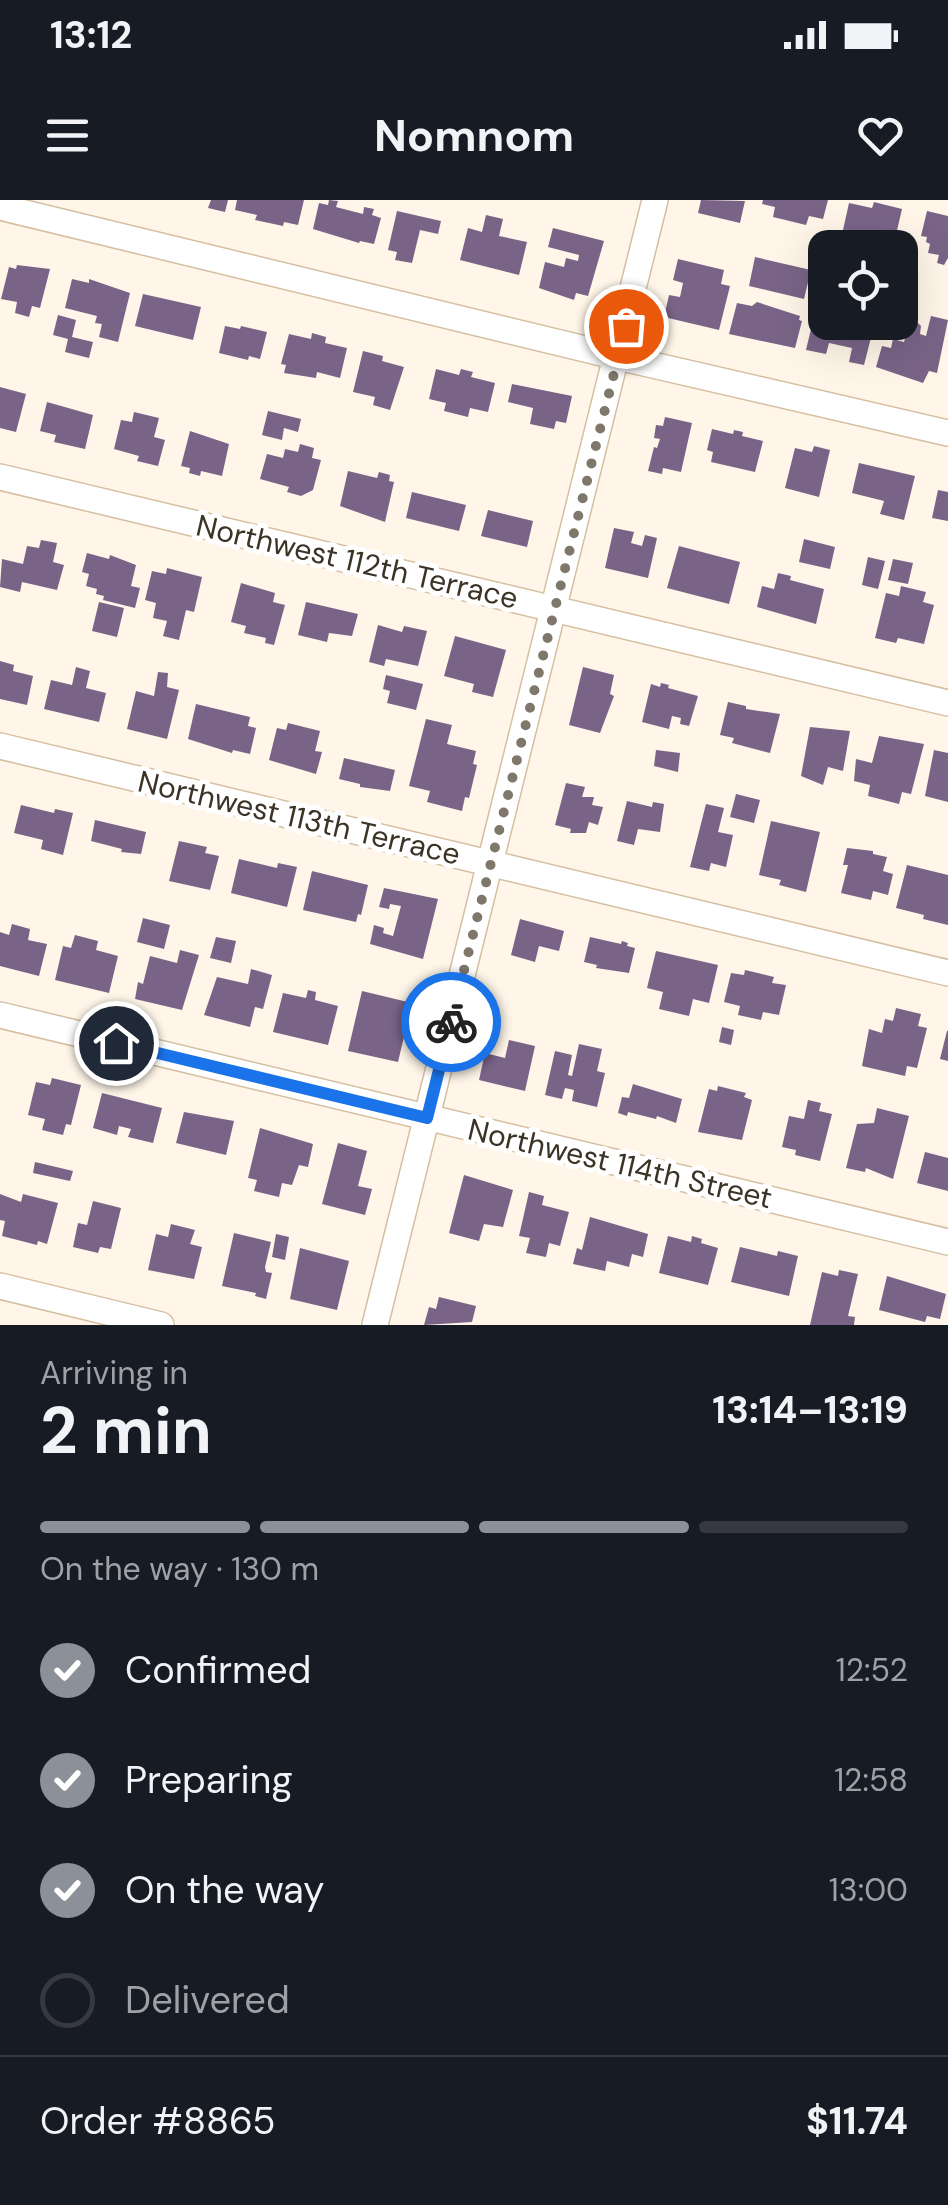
<!DOCTYPE html>
<meta charset="utf-8">
<style>
body{margin:0;font-family:"DM Sans",sans-serif;background:#242831;color:#f1f3f6;height:100vh;display:flex;flex-direction:column;font-size:38px;white-space:nowrap}
*{box-sizing:border-box;margin:0}
p{font-size:32px;color:#9ea1a6}
.icon{flex:none;width:55px;height:55px;fill:none;stroke:currentColor;stroke-width:2;stroke-linecap:round;stroke-linejoin:round}
.map{position:relative;height:1125px;overflow:hidden}
.sheet{display:flex;flex-direction:column;background:#171b24;flex:1}
.sheet>*{flex:none}
.tools{position:absolute;left:808px;top:30px;display:grid;gap:20px}
.tools a{display:grid;place-items:center;width:110px;height:110px;border-radius:20px;background:#171b24;box-shadow:0 10px 40px #0002;font-size:50px}
.pin{position:absolute;display:grid;place-items:center;width:85px;height:85px;color:#fff;margin:-42px;border:5px solid #fff;border-radius:50%;box-shadow:0 2px 10px #0007}
.courier{position:absolute;display:grid;place-items:center;width:100px;height:100px;margin:-50px;border:8px solid #1a73e8;border-radius:50%;background:#fff;color:#222;box-shadow:0 2px 12px #0007}
.head em{font-style:normal;font-weight:700}
.head div{display:flex;flex-direction:column-reverse}
.head{display:flex;align-items:center;justify-content:space-between;height:170px;padding:0 40px}
h1{font-size:65px;font-weight:700;line-height:75px}
.bar{display:grid;grid-template-columns:repeat(4,1fr);gap:15px 10px;align-content:center;height:120px;padding:0 40px}
.bar i{height:12px;border-radius:8px;background:#363941}
.bar .selected{background:#8c9099}
.bar p{grid-column:span 4}
.line{display:flex;align-items:center;gap:25px;padding:0 40px;border-top:2px solid #363941}
.line div{flex:1}
ol{padding:0 40px;list-style:none}
li{display:flex;align-items:center;gap:30px;height:110px}
li p{margin-inline-start:auto}
li .icon{padding:10px;border-radius:50%;background:#8c9099;color:#fff;stroke-width:4}
li:last-child{color:#9ea1a6}
li i{width:55px;height:55px;border:5px solid #363941;border-radius:50%}
.status{display:flex;justify-content:space-between;align-items:center;height:70px;padding:0 50px;background:#171b24;direction:ltr}
.status svg{height:28px;fill:currentColor}
header{display:flex;justify-content:space-between;align-items:center;height:130px;padding:0 40px;background:#171b24;font-size:45px;font-weight:700}
.map>svg:first-child{display:block}
</style>
<div class="status"><b>13:12</b><svg viewBox="0 0 49 12"><path d="M0 12V9h3v3zM5 12V6h3v6zM10 12V3h3v9zM15 12V0h3v12zM26 1h20v11H26zM47 4h2v5h-2z"/></svg></div>
<header><svg class="icon" aria-label="menu" viewBox="0 0 24 24"><path d="M4 6h16M4 12h16M4 18h16"/></svg>Nomnom<svg class="icon" aria-label="heart" viewBox="0 0 24 24"><path d="M12 20l-8-8c-3-5 5-10 8-4 3-6 11-1 8 4z"/></svg></header>
<div class="map">
<svg width="948" height="1125" viewBox="0 0 948 1125">
<rect width="100%" height="100%" fill="#fff6e9"/>
<!-- building -->
<path fill="#796487" d="M211 0H228L225 12 208 8Z
M237 0H304L298 25 284 22 283 26 255 20 257 15 235 10Z
M329 0 338 1 336 7 363 14 364 7 374 9 372 15 381 18 374 44 360 41 359 43 313 29 319 3 328 5Z
M701 0 745 1 740 23 698 13Z
M763 0H828L823 19 809 16 806 25 773 17 775 7 762 4Z
M874 2 902 9 895 39 885 37 883 48H858L861 34 843 30 849 3 872 8Z
M397 11 441 21 438 34 420 30 412 63 395 60 397 52 388 50Z
M927 11 948 16V58L944 65 937 63 939 55 928 53 930 44 926 42 927 37 921 36Z
M486 15 503 19 499 36 527 42 519 75 460 60 468 28 482 32Z
M553 28 604 41 588 96 576 93 574 100 539 88 545 62 564 67 566 58 578 61 579 55 548 47Z
M755 57 811 70 804 99 749 86Z
M678 59 724 70 721 84 730 86 719 130 664 117 669 95 680 97 683 83 673 80Z
M17 65 50 69 40 108 32 106 29 117 15 113 17 102 1 99 9 67 16 69Z
M72 79 89 83V79L130 93 118 142 99 137 102 124 95 123 97 116 65 108Z
M143 94 201 107 193 140 135 126Z
M900 94 916 98 912 115 900 112Z
M757 102 800 116 799 120 802 121 795 148 729 134 737 103 752 106Z
M816 108 825 110V122H875L864 165 849 162 852 148 829 143 826 154 806 150Z
M58 115 76 120 72 137 93 142 89 158 65 152 68 139 53 135Z
M911 116 921 126 920 134 926 136 931 116 948 120 937 173 929 171 923 183 876 167 882 146 891 148 893 139 904 142Z
M225 126 240 129 241 126 267 132 260 159 249 156 248 160 219 153Z
M312 133 326 137 325 143 347 148 340 178 317 172 316 178 284 173 286 165 281 164 289 134 311 139Z
M363 151 383 156 382 161 404 167 390 210 373 205 375 197 353 192Z
M436 169 459 175 461 169 473 172 471 177 495 183 488 212 470 208 468 217 444 211 446 203 429 199Z
M512 184 572 196 566 223 556 221 554 229 530 224 533 208 508 202Z
M0 187 26 194 16 232 0 228Z
M47 202 93 215 85 249 54 242 56 235 40 231Z
M268 211 301 219 298 232 284 228 282 240 262 235Z
M134 212 159 218 154 237 165 240 158 266 137 261 139 256 114 249 121 220 132 222Z
M665 217 692 223 681 272 663 268 662 274 648 271 654 247 657 248 660 239 654 238 656 225 663 226Z
M712 229 733 234 734 230 743 232 742 236 763 241 755 272 711 262 713 252 707 250Z
M190 231 229 244 222 276 201 271 200 276 189 273 190 268 181 266Z
M300 244 314 248 312 258 321 260 313 290 301 296 287 292 289 287 260 279 267 254 283 258 285 249 298 252Z
M814 246 830 250 819 297 785 288 795 248 812 252Z
M859 263 915 276 904 320 880 314 884 301 852 293Z
M348 271 377 278 379 272 390 275 389 281 394 282 385 322 340 306Z
M938 290 948 292V321L932 318Z
M412 292 466 305 459 331 406 318Z
M488 310 533 321 527 347 481 336Z
M614 328 634 332 631 343 642 346 645 335 657 338 648 378 605 368Z
M804 339 835 347 830 369 799 362Z
M41 340 57 343 53 362 64 365 57 390 22 382 20 392 0 387 2 359 23 364 27 346 39 348Z
M679 346 740 362 729 404 667 388Z
M87 353 109 359 110 355 136 365 131 386 140 388 135 408 103 400 104 396 96 394 97 389 86 386 89 374 82 372Z
M868 357 885 361 878 389 862 385Z
M893 359 913 363 908 384 888 380Z
M167 368 202 377 194 412 186 410 179 440 163 436 167 421 153 418 156 403 145 400 152 371 166 374Z
M778 373 791 376 790 380 824 389 816 424 757 407 762 386 774 389Z
M241 383 275 393 273 402 285 405 274 445 265 443 266 438 244 433 246 426 231 422Z
M901 386 926 392 923 402 934 405 924 444 898 438 896 443 875 438 886 393 899 396Z
M99 402 124 408 117 437 92 431Z
M306 402 358 414 352 436 329 433 327 442 298 435Z
M378 425 402 432 404 426 427 431 418 466 386 459 384 466 369 462Z
M455 436 506 450 493 497 472 492 474 484 444 476Z
M0 461 14 465 13 471 33 476 27 505 0 499Z
M76 467 90 471 86 488 106 493 99 522 44 509 51 480 72 485Z
M583 467 614 475 610 494 614 496 600 533 569 525Z
M158 472 168 473 167 487 179 490 167 539 127 529 136 491 154 496Z
M386 475 423 484 416 510 387 503 390 491 383 489Z
M661 483 669 485 668 488 698 496 689 526 680 524 681 518 672 516 669 529 642 522 651 484 660 487Z
M728 502 746 506V509L780 514 770 553 732 543 734 538 720 535Z
M196 504 250 517 248 526 256 528 250 554 233 550 232 553 188 539Z
M426 519 452 525 447 544 476 551 473 564 477 565 469 598 465 597 462 611 427 602 430 591 409 586Z
M288 523 320 531 315 551 322 552 316 574 269 560 277 528 286 530Z
M810 527 850 531 843 571 828 567 823 585 801 576Z
M879 536 924 544 911 594 902 592 899 604 868 596 870 585 854 581 856 559 872 563Z
M656 550 680 553 678 572 654 566Z
M934 550 948 553V602L925 596Z
M344 558 395 570 390 591 360 587V584L339 579Z
M566 583 585 587 582 597H594L592 605 603 607 598 625 589 622 586 633H570L571 629 555 625Z
M736 594 760 600 754 623 730 617Z
M627 601 652 607 653 602 664 604 660 632 638 629 634 645 617 641Z
M706 604 724 608 718 632 733 635 726 667 711 663 709 671 690 667Z
M21 605 54 613 55 609 73 613 63 655 41 649 43 640 14 633Z
M95 620 146 632 141 654 121 652 122 649 91 641Z
M771 621 820 632 806 692 779 685 781 680 759 675Z
M179 641 207 647 205 653 219 656 210 690 169 681Z
M847 648 873 651V654L887 657 883 671 893 674 888 695 873 691 871 700 841 693 848 665H843Z
M239 659 277 668 278 663 297 667 287 707 231 693Z
M907 665 948 675V725L923 719 924 715 896 708Z
M312 671 368 685 361 715 358 714 356 722 303 710Z
M384 688 438 699 423 759 370 744 374 725 384 728 383 733 393 736 401 706 390 704 389 709 379 707Z
M143 718 170 725 164 749 137 742Z
M520 719 564 731 559 751 539 746 535 762 511 755Z
M12 724 30 729 28 740 47 744 39 776 0 766V732L9 735Z
M75 735 98 741 96 750 118 756 109 793 55 780 63 746 71 748Z
M216 737 236 741 231 763 210 758Z
M590 737 621 744 622 741 628 743 627 746 635 748 629 773 596 768 597 765 584 762Z
M180 750 199 755 182 810 135 799 138 782 143 784 150 756 177 763Z
M656 751 718 765 709 803 693 799 689 816 659 809 663 792 647 788Z
M251 769 272 775 263 809 255 807 250 827 204 815 217 777 248 784Z
M745 770 774 777 772 783 786 785 779 815 763 812 761 820 738 815 740 806 724 802 731 773 744 775Z
M308 790 316 792 315 800 338 806 328 845 273 832 283 793 306 798Z
M362 791 412 803 398 862 348 851Z
M896 808 921 814 918 826 927 828 917 868 907 866 905 876 862 866 869 829 882 833 885 819 893 821Z
M722 827 734 830 731 845 719 842Z
M947 831H948V861L940 859Z
M509 840 535 846 525 891 479 880 485 853 505 858Z
M579 844 602 849 597 871 605 873 597 907 572 901 574 890 565 888 562 899 545 895 555 851 572 855 568 875 572 876Z
M52 878 81 885 71 925 66 924 63 935 42 930 45 919 28 915 36 882 50 885Z
M633 884 682 899 676 923 657 916 656 919 628 912 627 916 618 913 622 897 629 898Z
M718 886 746 893 744 897 752 900 742 940 698 932 709 889 717 891Z
M102 893 162 908 153 943 128 937 131 929 119 926 117 935 93 928Z
M808 900 821 903 819 911 832 914 820 961 795 955 796 950 782 947 789 916 804 919Z
M877 908 909 916 893 979 866 968 865 972 846 968 857 924 874 923Z
M184 912 234 921 226 955 176 943Z
M260 928 313 944 308 967 299 965 292 985 282 983 279 997 254 991 257 980 248 978Z
M338 943 367 951 358 986 372 989 365 1015 322 1004Z
M925 952 948 958V991L917 983Z
M35 962 73 971 70 981 33 973Z
M464 975 513 990 503 1027 484 1024 479 1041 449 1033Z
M529 992 544 996 542 1005 569 1012 560 1046 549 1043 546 1057 526 1053 530 1038 519 1036Z
M0 994 21 1002 23 994 58 1003 47 1044 38 1041 37 1045 2 1036 5 1021 0 1020Z
M93 1001 121 1008 111 1049 100 1047 98 1053 73 1047 78 1023 87 1025Z
M590 1017 648 1034 643 1057 632 1054 629 1067 607 1061 605 1071 573 1064 577 1048 582 1050Z
M171 1024 195 1030 190 1044 202 1047 194 1079 148 1070 156 1034 168 1037Z
M234 1033 271 1042 265 1067 266 1072 272 1073 266 1099 255 1096 256 1093 222 1086Z
M276 1034 289 1037 285 1060 272 1057Z
M668 1036 691 1042 692 1036 702 1039 701 1043 718 1048 708 1085 659 1073Z
M740 1047 777 1056 778 1051 798 1056 789 1096 731 1082Z
M300 1048 349 1061 337 1110 290 1099Z
M839 1070 858 1074 848 1116 855 1117 854 1125H810L822 1072 838 1076Z
M887 1076 946 1094 940 1119 927 1116 925 1122 879 1110Z
M439 1097 476 1106 472 1122 424 1125 429 1107 436 1109Z"/>
<g fill="none" stroke-linecap="round" stroke-linejoin="round">
<defs>
<path id="street" d="M0 7 618 157 948 233
M0 277 948 503
M0 546 948 773
M0 815 948 1042
M0 1086 161 1125
M375 1125 655 0"/>
</defs>
<!-- street casing -->
<use href="#street" stroke="#d5bfa0" stroke-width="28"/>
<!-- street -->
<use href="#street" stroke="#fff" stroke-width="25"/>
</g>
<g fill="none" stroke-linecap="round" stroke-linejoin="round">
<!-- done -->
<path stroke="#80776b" stroke-width="10" stroke-dasharray="0 18" d="M451 822 626 126"/>
<!-- route -->
<path stroke="#1a73e8" stroke-width="12" d="M116 843 427 918 451 822"/>
</g>
<g text-anchor="middle" stroke-width="10" stroke-linejoin="round" paint-order="stroke">
<!-- street labels -->
<g font-size="30" fill="#3c3327" stroke="#fff">
<text transform="translate(357 362) rotate(13)" y="10">Northwest 112th Terrace</text>
<text transform="translate(299 618) rotate(13)" y="10">Northwest 113th Terrace</text>
<text transform="translate(620 964) rotate(13)" y="10">Northwest 114th Street</text>
</g>
</g>
</svg>
<div class="tools">
<a><svg class="icon" aria-label="locate" viewBox="0 0 24 24"><circle cx="12" cy="12" r="6"/><path d="M12 2v4M12 18v4M2 12h4M18 12h4"/></svg></a>
</div>
<div class="pin" style="left:626px;top:126px;background:#ea580c"><svg class="icon" aria-label="bag" viewBox="0 0 24 24"><path d="M5 8h14l-1 12H6zM9 8a3 3 0 0 1 6 0"/></svg></div>
<div class="pin" style="left:116px;top:843px;background:#1f2937"><svg class="icon" aria-label="home" viewBox="0 0 24 24"><path d="M3 11l9-7 9 7M6 9v11h12V9"/></svg></div>
<div class="courier" style="left:451px;top:822px"><svg class="icon" aria-label="bike" viewBox="0 0 24 24"><circle cx="6" cy="16" r="4"/><circle cx="18" cy="16" r="4"/><path d="M6 16l4-8h5l3 8M10 8l3 8H6M13 5h3"/></svg></div>
</div>
<section class="sheet">
<div class="head"><div><h1>2 min</h1><p>Arriving in</p></div><em>13:14–13:19</em></div>
<div class="bar"><i class="selected"></i><i class="selected"></i><i class="selected"></i><i></i><p>On the way · 130 m</p></div>
<ol>
<li><svg class="icon" aria-label="check" viewBox="0 0 24 24"><path d="M5 12l5 5 9-10"/></svg>Confirmed<p>12:52</p></li>
<li><svg class="icon" aria-label="check" viewBox="0 0 24 24"><path d="M5 12l5 5 9-10"/></svg>Preparing<p>12:58</p></li>
<li><svg class="icon" aria-label="check" viewBox="0 0 24 24"><path d="M5 12l5 5 9-10"/></svg>On the way<p>13:00</p></li>
<li><i></i>Delivered</li>
</ol>
<div class="line" style="height:130px"><div>Order #8865</div><b>$11.74</b></div>
</section>
